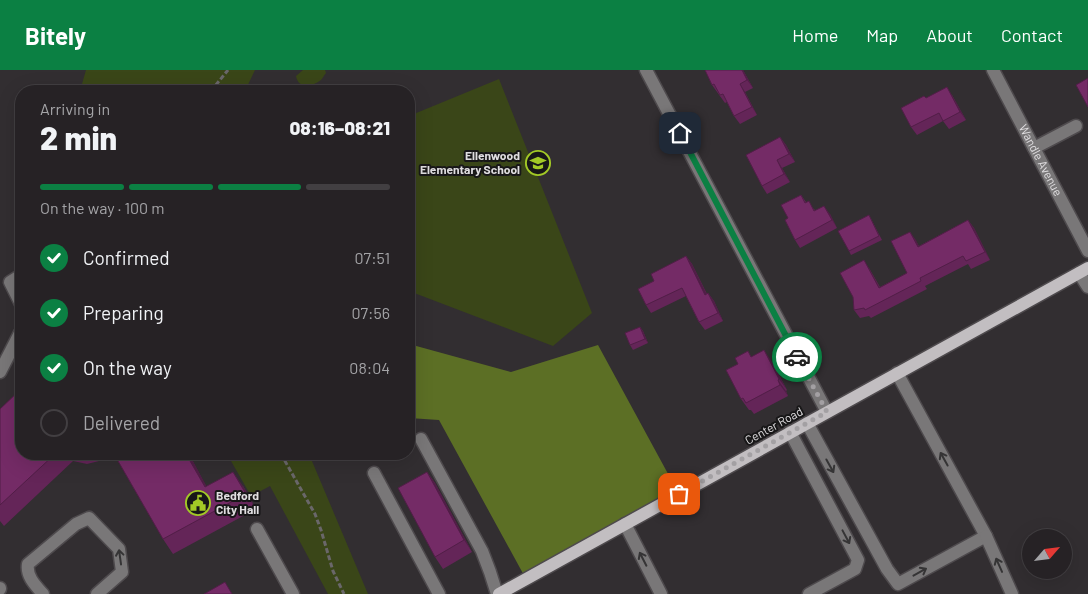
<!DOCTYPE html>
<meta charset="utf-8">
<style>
body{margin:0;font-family:Barlow,sans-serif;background:#2e2a2d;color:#f1f3f6;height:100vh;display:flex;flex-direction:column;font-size:19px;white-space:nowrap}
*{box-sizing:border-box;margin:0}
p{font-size:16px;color:#a4a4a7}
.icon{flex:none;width:28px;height:28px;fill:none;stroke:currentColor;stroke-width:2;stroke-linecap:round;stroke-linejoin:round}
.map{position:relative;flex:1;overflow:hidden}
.side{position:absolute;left:15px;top:15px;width:400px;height:375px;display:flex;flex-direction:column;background:#262225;border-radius:20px;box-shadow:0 5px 20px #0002,0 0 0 1px #423f42}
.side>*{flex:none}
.needle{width:32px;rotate:62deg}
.controls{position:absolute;left:1022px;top:459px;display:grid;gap:10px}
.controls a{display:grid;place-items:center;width:50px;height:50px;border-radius:50%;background:#262225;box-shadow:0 5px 20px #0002,0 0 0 1px #423f42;font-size:25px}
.pin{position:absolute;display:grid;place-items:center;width:42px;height:42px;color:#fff;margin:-21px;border-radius:10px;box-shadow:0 2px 8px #0006}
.courier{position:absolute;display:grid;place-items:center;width:50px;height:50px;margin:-25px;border:4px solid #0b8043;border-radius:50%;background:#fff;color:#222;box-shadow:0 1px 6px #0007}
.overview em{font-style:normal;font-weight:800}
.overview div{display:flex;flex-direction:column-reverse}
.overview{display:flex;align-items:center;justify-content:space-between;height:85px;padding:0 25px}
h1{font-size:32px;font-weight:800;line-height:38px}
.bar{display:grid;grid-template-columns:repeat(4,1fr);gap:8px 5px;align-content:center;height:60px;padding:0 25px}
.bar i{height:6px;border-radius:4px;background:#423f42}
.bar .on{background:#0b8043}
.bar p{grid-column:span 4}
ol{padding:0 25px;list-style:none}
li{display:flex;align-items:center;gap:15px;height:55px}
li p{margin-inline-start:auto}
li .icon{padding:5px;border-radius:50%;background:#0b8043;color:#fff;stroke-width:4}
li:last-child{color:#a4a4a7}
li i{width:28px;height:28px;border:2px solid #423f42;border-radius:50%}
header{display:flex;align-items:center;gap:30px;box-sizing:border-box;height:70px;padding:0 25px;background:#0b8043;color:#fff}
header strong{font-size:24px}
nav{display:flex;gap:28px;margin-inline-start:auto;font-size:18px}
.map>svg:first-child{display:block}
</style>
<header>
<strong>Bitely</strong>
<nav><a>Home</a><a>Map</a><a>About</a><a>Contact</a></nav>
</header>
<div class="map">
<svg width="1088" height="524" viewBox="0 0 1088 524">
<rect width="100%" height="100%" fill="#322e31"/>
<!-- green -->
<path fill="#3a4618" d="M86 0H255L245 21H80Z
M303 0H325L326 3C324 5 323 8 321 10 312 17 298 19 296 6Z
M499 9 592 243 553 276 409 221V46Z
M227 384H309L368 524H328L270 416 251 426Z"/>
<!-- forest -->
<path fill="#5c6f25" d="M409 274 511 302 598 275 679 424 526 509 439 350 409 348Z"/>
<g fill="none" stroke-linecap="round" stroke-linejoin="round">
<defs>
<g id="minor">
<path d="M646 0 827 342"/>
<path id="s1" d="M993 0 1088 181"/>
<path d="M1034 78 1076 56"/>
<path d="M1079 203 1088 217"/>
<path d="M21 205 10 212 21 234"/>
<path d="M0 302 20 263 21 262"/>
<path d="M807 353 887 499 898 514 986 466 897 303"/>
<path d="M790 362 858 490 855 499 809 524"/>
<path d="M421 369 482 481 490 502 497 524"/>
<path d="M374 403 439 524"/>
<path d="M625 454 661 524"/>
<path d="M257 459 293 524"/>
<path d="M986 466 1012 524"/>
<path d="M0 518V519"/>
<path d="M43 524C35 515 26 506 28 494L76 454 89 448 119 479 122 502 97 524"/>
</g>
<path id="major" d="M499 524 1088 198"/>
</defs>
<!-- minor casing -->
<use href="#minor" stroke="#4e4a4d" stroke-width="15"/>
<!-- major casing -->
<use href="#major" stroke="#4e4a4d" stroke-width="15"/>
<!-- path -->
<path stroke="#6a676a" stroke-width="3" stroke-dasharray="5 2.5" stroke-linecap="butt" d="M211 21 228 0
M281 384 315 444 321 460 333 501 344 524"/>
<!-- minor -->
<use href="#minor" stroke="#797778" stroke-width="12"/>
<!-- major -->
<use href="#major" stroke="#c2bec1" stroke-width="12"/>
</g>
<!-- wall -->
<path fill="#642558" d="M705 0H743L753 18 745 22 757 45 740 54 734 46 727 32 725 33 712 15Z
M952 25 966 50 949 59 943 51 917 65 911 57 926 28Z
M780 67 786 75 795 92 782 98 790 112 767 124 762 116Z
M801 125 806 132 815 140 830 144 837 158 800 178 795 170 788 148Z
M871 149 882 170 851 185 849 181Z
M968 150 974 158 990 190 971 199 968 194 925 216 927 219 871 248 869 246 860 248 854 240 869 198 880 217 907 203 910 162 919 176Z
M686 186 692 194 707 224 708 223 714 231 723 251 705 260 699 252 686 226 651 243 646 235 654 211Z
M640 257 643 261 648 273 633 280 630 275Z
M752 286 772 292 787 320 786 321 788 326 754 344 751 340H749L741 329Z
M0 339 21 384H103L99 391 87 394 73 391 4 456 0 451Z
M114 384H189L206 416H243L256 439 173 484 163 469Z
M427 402 435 413 472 482 443 499 435 487Z"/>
<!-- shaded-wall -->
<path fill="#511e47" d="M742 0H743L753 18 747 10Z
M740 14 745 22 757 45 752 37Z
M947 17 952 25 966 50 960 42Z
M780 67 786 75 795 92 789 84Z
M777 90 782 98 790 112 784 104Z
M824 136 830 144 837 158 832 150Z
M968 150 974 158 990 190 985 182Z
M910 162 916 170 923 185 918 177Z
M686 186 692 194 711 233 705 225Z
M864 190 869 198 884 226 879 218Z
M708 223 714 231 723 251 718 243Z
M640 257 643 261 648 273 645 269Z
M764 280 772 292 787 320 779 309Z
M778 310 786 321 788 326 780 315Z
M94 384H103L99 391Z
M186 384H189L215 432 205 417Z
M233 402 243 416 256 439 246 424Z
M427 402 435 413 472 482 464 470Z"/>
<!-- building -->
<path fill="#742b66" stroke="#511e47" d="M705 0H742L747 10 740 14 752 37 734 46 723 24 720 25 714 14 712 15Z
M1088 8V37L1076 15Z
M947 17 960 42 943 51 939 43 911 57 901 38 924 26 926 28Z
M780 67 789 84 777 90 784 104 762 116 746 85Z
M801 125 805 133 809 131 814 141 824 136 832 150 795 170 785 150 788 148 781 135Z
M869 145 879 166 849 181 838 161Z
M968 150 985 182 966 191 963 186 920 208 921 211 865 240 864 238 854 240 853 227 840 203 864 190 879 218 907 203 891 171 910 162 918 177Z
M686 186 705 225 708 223 718 243 699 252 682 218 646 235 638 219 654 211 651 204Z
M640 257 645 269 630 275 625 263Z
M764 280 779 309 778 310 780 315 746 333 743 328 741 329 726 300 738 294 735 288 748 281 751 287Z
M21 319V384H55L0 435V339Z
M114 384H186L205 417 233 402 246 424 163 469Z
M427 402 464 470 435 487 398 418Z
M225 512 232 524H204Z"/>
<!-- one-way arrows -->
<defs><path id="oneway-shaft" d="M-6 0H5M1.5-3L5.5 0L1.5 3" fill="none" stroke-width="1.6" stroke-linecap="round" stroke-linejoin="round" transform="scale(1.25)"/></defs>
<g stroke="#353435">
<use href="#oneway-shaft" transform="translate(944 389) rotate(-119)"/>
<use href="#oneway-shaft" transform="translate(830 396) rotate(61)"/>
<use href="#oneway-shaft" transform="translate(846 467) rotate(62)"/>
<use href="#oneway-shaft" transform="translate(120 487) rotate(-98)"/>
<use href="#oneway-shaft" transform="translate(643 489) rotate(-117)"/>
<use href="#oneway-shaft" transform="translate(999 495) rotate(-114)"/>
<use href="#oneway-shaft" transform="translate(920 502) rotate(-29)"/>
</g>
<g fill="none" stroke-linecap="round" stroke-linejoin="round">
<!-- done -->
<path stroke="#a3a0a3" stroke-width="5" stroke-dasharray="0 9" d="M679 424 827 342 797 287"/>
<!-- route -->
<path stroke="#0b8043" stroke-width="6" d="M680 63 797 287"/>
</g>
<!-- icons -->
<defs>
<symbol id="school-ring" viewBox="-11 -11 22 22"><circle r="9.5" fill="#181718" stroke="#a3c926" stroke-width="1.5"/><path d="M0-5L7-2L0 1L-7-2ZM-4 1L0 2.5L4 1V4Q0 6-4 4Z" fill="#a3c926"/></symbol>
<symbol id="civic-ring" viewBox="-11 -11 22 22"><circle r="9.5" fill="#181718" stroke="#a3c926" stroke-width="1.5"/><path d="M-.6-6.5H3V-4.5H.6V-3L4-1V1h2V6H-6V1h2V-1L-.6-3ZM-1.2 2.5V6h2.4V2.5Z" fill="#a3c926"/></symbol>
</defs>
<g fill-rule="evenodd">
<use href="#school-ring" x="524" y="79" width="28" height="28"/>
<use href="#civic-ring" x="184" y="419" width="28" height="28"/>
</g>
<g text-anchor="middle" stroke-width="4" stroke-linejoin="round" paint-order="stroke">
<!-- poi labels -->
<g font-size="12" font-weight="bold" fill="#e0dee0" stroke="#181718" text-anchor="end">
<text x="520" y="90">Ellenwood<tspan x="520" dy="14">Elementary School</tspan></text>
<text x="216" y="430" text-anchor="start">Bedford<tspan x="216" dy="14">City Hall</tspan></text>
</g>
<!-- street labels -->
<g font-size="12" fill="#e0dee0" stroke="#181718">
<text dy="4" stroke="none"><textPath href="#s1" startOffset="102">Wandle Avenue</textPath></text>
<text transform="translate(774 356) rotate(-29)" y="4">Center Road</text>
</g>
</g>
</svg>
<div class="controls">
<a><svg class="needle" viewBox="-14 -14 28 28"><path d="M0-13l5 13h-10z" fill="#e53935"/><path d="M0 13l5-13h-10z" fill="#a4a4a7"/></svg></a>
</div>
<div class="pin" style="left:679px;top:424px;background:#ea580c"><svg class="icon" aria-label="bag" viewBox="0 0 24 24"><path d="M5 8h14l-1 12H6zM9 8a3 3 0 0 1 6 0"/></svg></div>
<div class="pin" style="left:680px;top:63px;background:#1f2937"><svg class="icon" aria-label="home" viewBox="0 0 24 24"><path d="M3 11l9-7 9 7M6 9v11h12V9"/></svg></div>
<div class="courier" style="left:797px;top:287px"><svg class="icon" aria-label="car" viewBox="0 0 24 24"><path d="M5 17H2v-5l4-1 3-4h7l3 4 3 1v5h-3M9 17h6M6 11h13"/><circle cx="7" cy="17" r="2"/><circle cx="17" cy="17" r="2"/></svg></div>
<section class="side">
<div class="overview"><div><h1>2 min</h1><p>Arriving in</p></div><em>08:16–08:21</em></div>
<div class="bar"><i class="on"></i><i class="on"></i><i class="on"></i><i></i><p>On the way · 100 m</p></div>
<ol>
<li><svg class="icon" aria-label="check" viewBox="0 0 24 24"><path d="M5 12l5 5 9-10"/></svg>Confirmed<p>07:51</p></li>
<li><svg class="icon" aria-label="check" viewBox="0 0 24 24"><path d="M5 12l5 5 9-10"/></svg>Preparing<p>07:56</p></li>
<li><svg class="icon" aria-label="check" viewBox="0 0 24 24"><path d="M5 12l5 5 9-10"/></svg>On the way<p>08:04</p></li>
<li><i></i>Delivered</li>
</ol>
</section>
</div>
